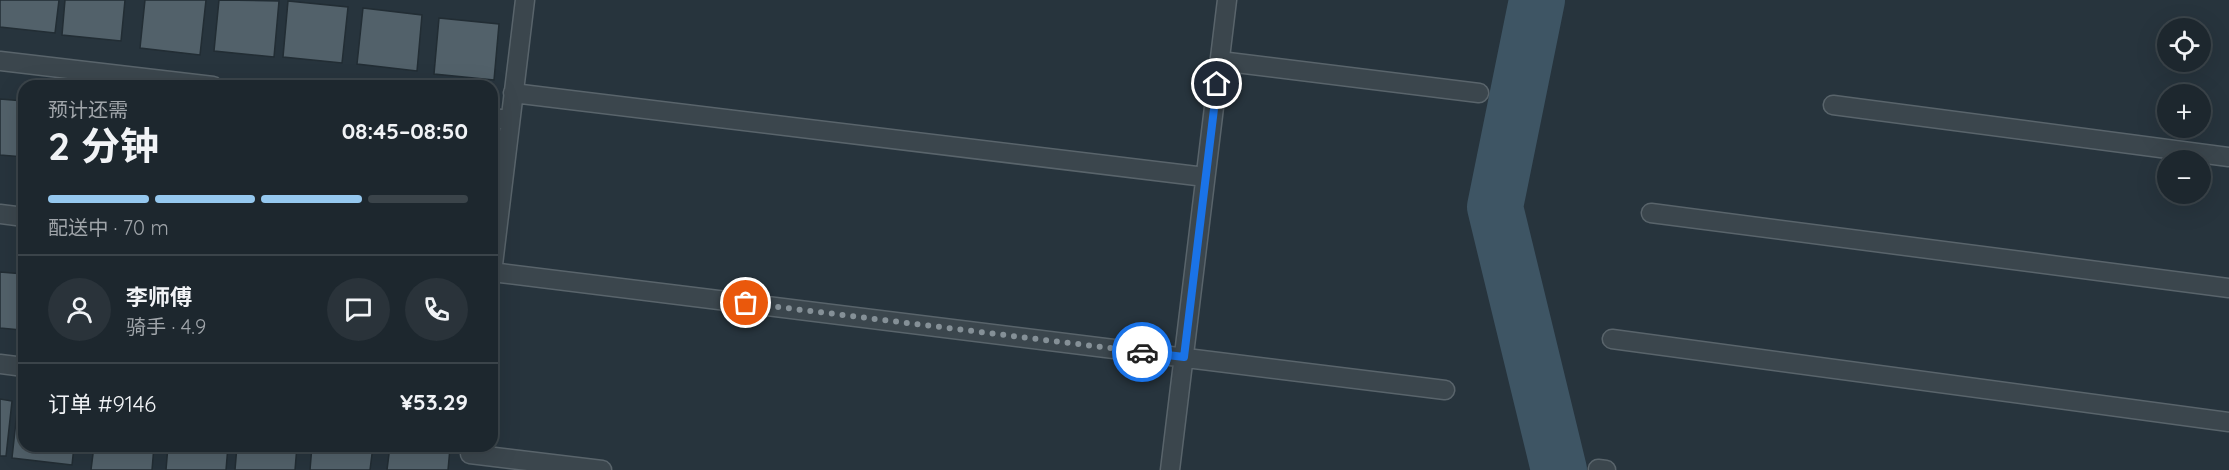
<!DOCTYPE html>
<html lang="zh">
<meta charset="utf-8">
<style>
body{margin:0;font-family:Quicksand,"Noto Sans SC",sans-serif;background:#2a333a;color:#f1f3f6;height:100vh;display:flex;flex-direction:column;font-size:22px;white-space:nowrap}
*{box-sizing:border-box;margin:0}
p{font-size:20px;color:#a0a5aa}
.icon{flex:none;width:33px;height:33px;fill:none;stroke:currentColor;stroke-width:2;stroke-linecap:round;stroke-linejoin:round}
.map{position:relative;flex:1;overflow:hidden}
.side{position:absolute;left:18px;top:80px;width:480px;height:372px;display:flex;flex-direction:column;background:#1d272e;border-radius:18px;box-shadow:0 6px 24px #0002,0 0 0 2px #3b444a}
.side>*{flex:none}
.controls{position:absolute;left:2157px;top:18px;display:grid;gap:12px}
.controls a{display:grid;place-items:center;width:54px;height:54px;border-radius:50%;background:#1d272e;box-shadow:0 6px 24px #0002,0 0 0 2px #3b444a;font-size:30px}
.pin{position:absolute;display:grid;place-items:center;width:51px;height:51px;color:#fff;margin:-26px;border:3px solid #fff;border-radius:50%;box-shadow:0 2px 6px #0007}
.courier{position:absolute;display:grid;place-items:center;width:60px;height:60px;margin:-30px;border:4px solid #1a73e8;border-radius:50%;background:#fff;color:#222;box-shadow:0 2px 8px #0007}
.summary em{font-style:normal;font-weight:700}
.summary div{display:flex;flex-direction:column-reverse}
.summary{display:flex;align-items:center;justify-content:space-between;height:102px;padding:0 30px}
h1{font-size:39px;font-weight:700;line-height:45px}
.bar{display:grid;grid-template-columns:repeat(4,1fr);gap:9px 6px;align-content:center;height:72px;padding:0 30px}
.bar i{height:8px;border-radius:4px;background:#3b444a}
.bar .on{background:#95c8ef}
.bar p{grid-column:span 4}
.line{display:flex;align-items:center;gap:15px;padding:0 30px;border-top:2px solid #3b444a}
.line div{flex:1}
.round{display:grid;place-items:center;flex:none;width:63px;height:63px;border-radius:32px;background:#2a333a}
.map>svg:first-child{display:block}
</style>
<div class="map">
<svg width="2229" height="470" viewBox="0 0 2229 470">
<rect width="100%" height="100%" fill="#27343d"/>
<g fill="none" stroke-linecap="round" stroke-linejoin="round">
<!-- river -->
<path stroke="#3e5564" stroke-width="56" d="M1537 0 1495 207 1559 470"/>
</g>
<!-- building -->
<path fill="#52616a" stroke="#222d34" stroke-width="1.5" d="M0 0H59L55 33 0 27Z
M65 0H125L121 41 62 35Z
M145 0H206L200 55 140 48Z
M219 0 279 1 274 57 214 51Z
M288 1 348 7 342 63 283 57Z
M363 8 422 15 417 71 357 64Z
M439 18 499 24 494 80 434 74Z
M0 99 24 101V157L0 155Z
M0 272 24 274 21 330 0 328Z
M0 399 12 401 6 456H0Z
M18 403H24V446H74L72 465 12 458Z
M94 446H154L152 470H91Z
M168 446H228L226 470H166Z
M237 446H297L295 470H235Z
M312 446H373L370 470H310Z
M390 446 450 448 448 470H387Z"/>
<g fill="none" stroke-linecap="round" stroke-linejoin="round">
<defs>
<path id="lane" d="M0 61 213 86
M1220 61 1479 93
M513 93 1205 177
M1833 105 2229 157
M492 118 510 120
M1651 213 2229 288
M0 214 24 217
M492 272 1445 390
M492 273 525 0
M1612 339 2229 422
M0 364 24 367
M470 454 602 470
M1598 469 1606 470
M1170 470 1227 0"/>
</defs>
<!-- lane casing -->
<use href="#lane" stroke="#59646b" stroke-width="21"/>
<!-- lane -->
<use href="#lane" stroke="#3b464d" stroke-width="18"/>
</g>
<g fill="none" stroke-linecap="round" stroke-linejoin="round">
<!-- done -->
<path stroke="#859097" stroke-width="6" stroke-dasharray="0 10.8" d="M746 303 1142 352"/>
<!-- route -->
<path stroke="#1a73e8" stroke-width="8" d="M1142 352 1184 357 1217 84"/>
</g>
</svg>
<div class="controls">
<a><svg class="icon" aria-label="locate" viewBox="0 0 24 24"><circle cx="12" cy="12" r="6"/><path d="M12 2v4M12 18v4M2 12h4M18 12h4"/></svg></a>
<a>+</a>
<a>−</a>
</div>
<div class="pin" style="left:746px;top:303px;background:#ea580c"><svg class="icon" aria-label="bag" viewBox="0 0 24 24"><path d="M5 8h14l-1 12H6zM9 8a3 3 0 0 1 6 0"/></svg></div>
<div class="pin" style="left:1217px;top:84px;background:#1f2937"><svg class="icon" aria-label="home" viewBox="0 0 24 24"><path d="M3 11l9-7 9 7M6 9v11h12V9"/></svg></div>
<div class="courier" style="left:1142px;top:352px"><svg class="icon" aria-label="car" viewBox="0 0 24 24"><path d="M5 17H2v-5l4-1 3-4h7l3 4 3 1v5h-3M9 17h6M6 11h13"/><circle cx="7" cy="17" r="2"/><circle cx="17" cy="17" r="2"/></svg></div>
<section class="side">
<div class="summary"><div><h1>2 分钟</h1><p>预计还需</p></div><em>08:45–08:50</em></div>
<div class="bar"><i class="on"></i><i class="on"></i><i class="on"></i><i></i><p>配送中 · 70 m</p></div>
<div class="line" style="height:108px"><a class="round"><svg class="icon" aria-label="person" viewBox="0 0 24 24"><circle cx="12" cy="8" r="4"/><path d="M4 21q1-7 8-7t8 7"/></svg></a><div><b>李师傅</b><p>骑手 · 4.9</p></div><a class="round"><svg class="icon" aria-label="chat" viewBox="0 0 24 24"><path d="M4 5h16v11H9l-5 4z"/></svg></a><a class="round"><svg class="icon" aria-label="phone" viewBox="0 0 24 24"><path d="M5 4h4l2 5-3 2q2 4 5 5l2-3 5 2v4C11 20 4 13 5 4z"/></svg></a></div>
<div class="line" style="height:78px"><div>订单 #9146</div><b>¥53.29</b></div>
</section>
</div>
